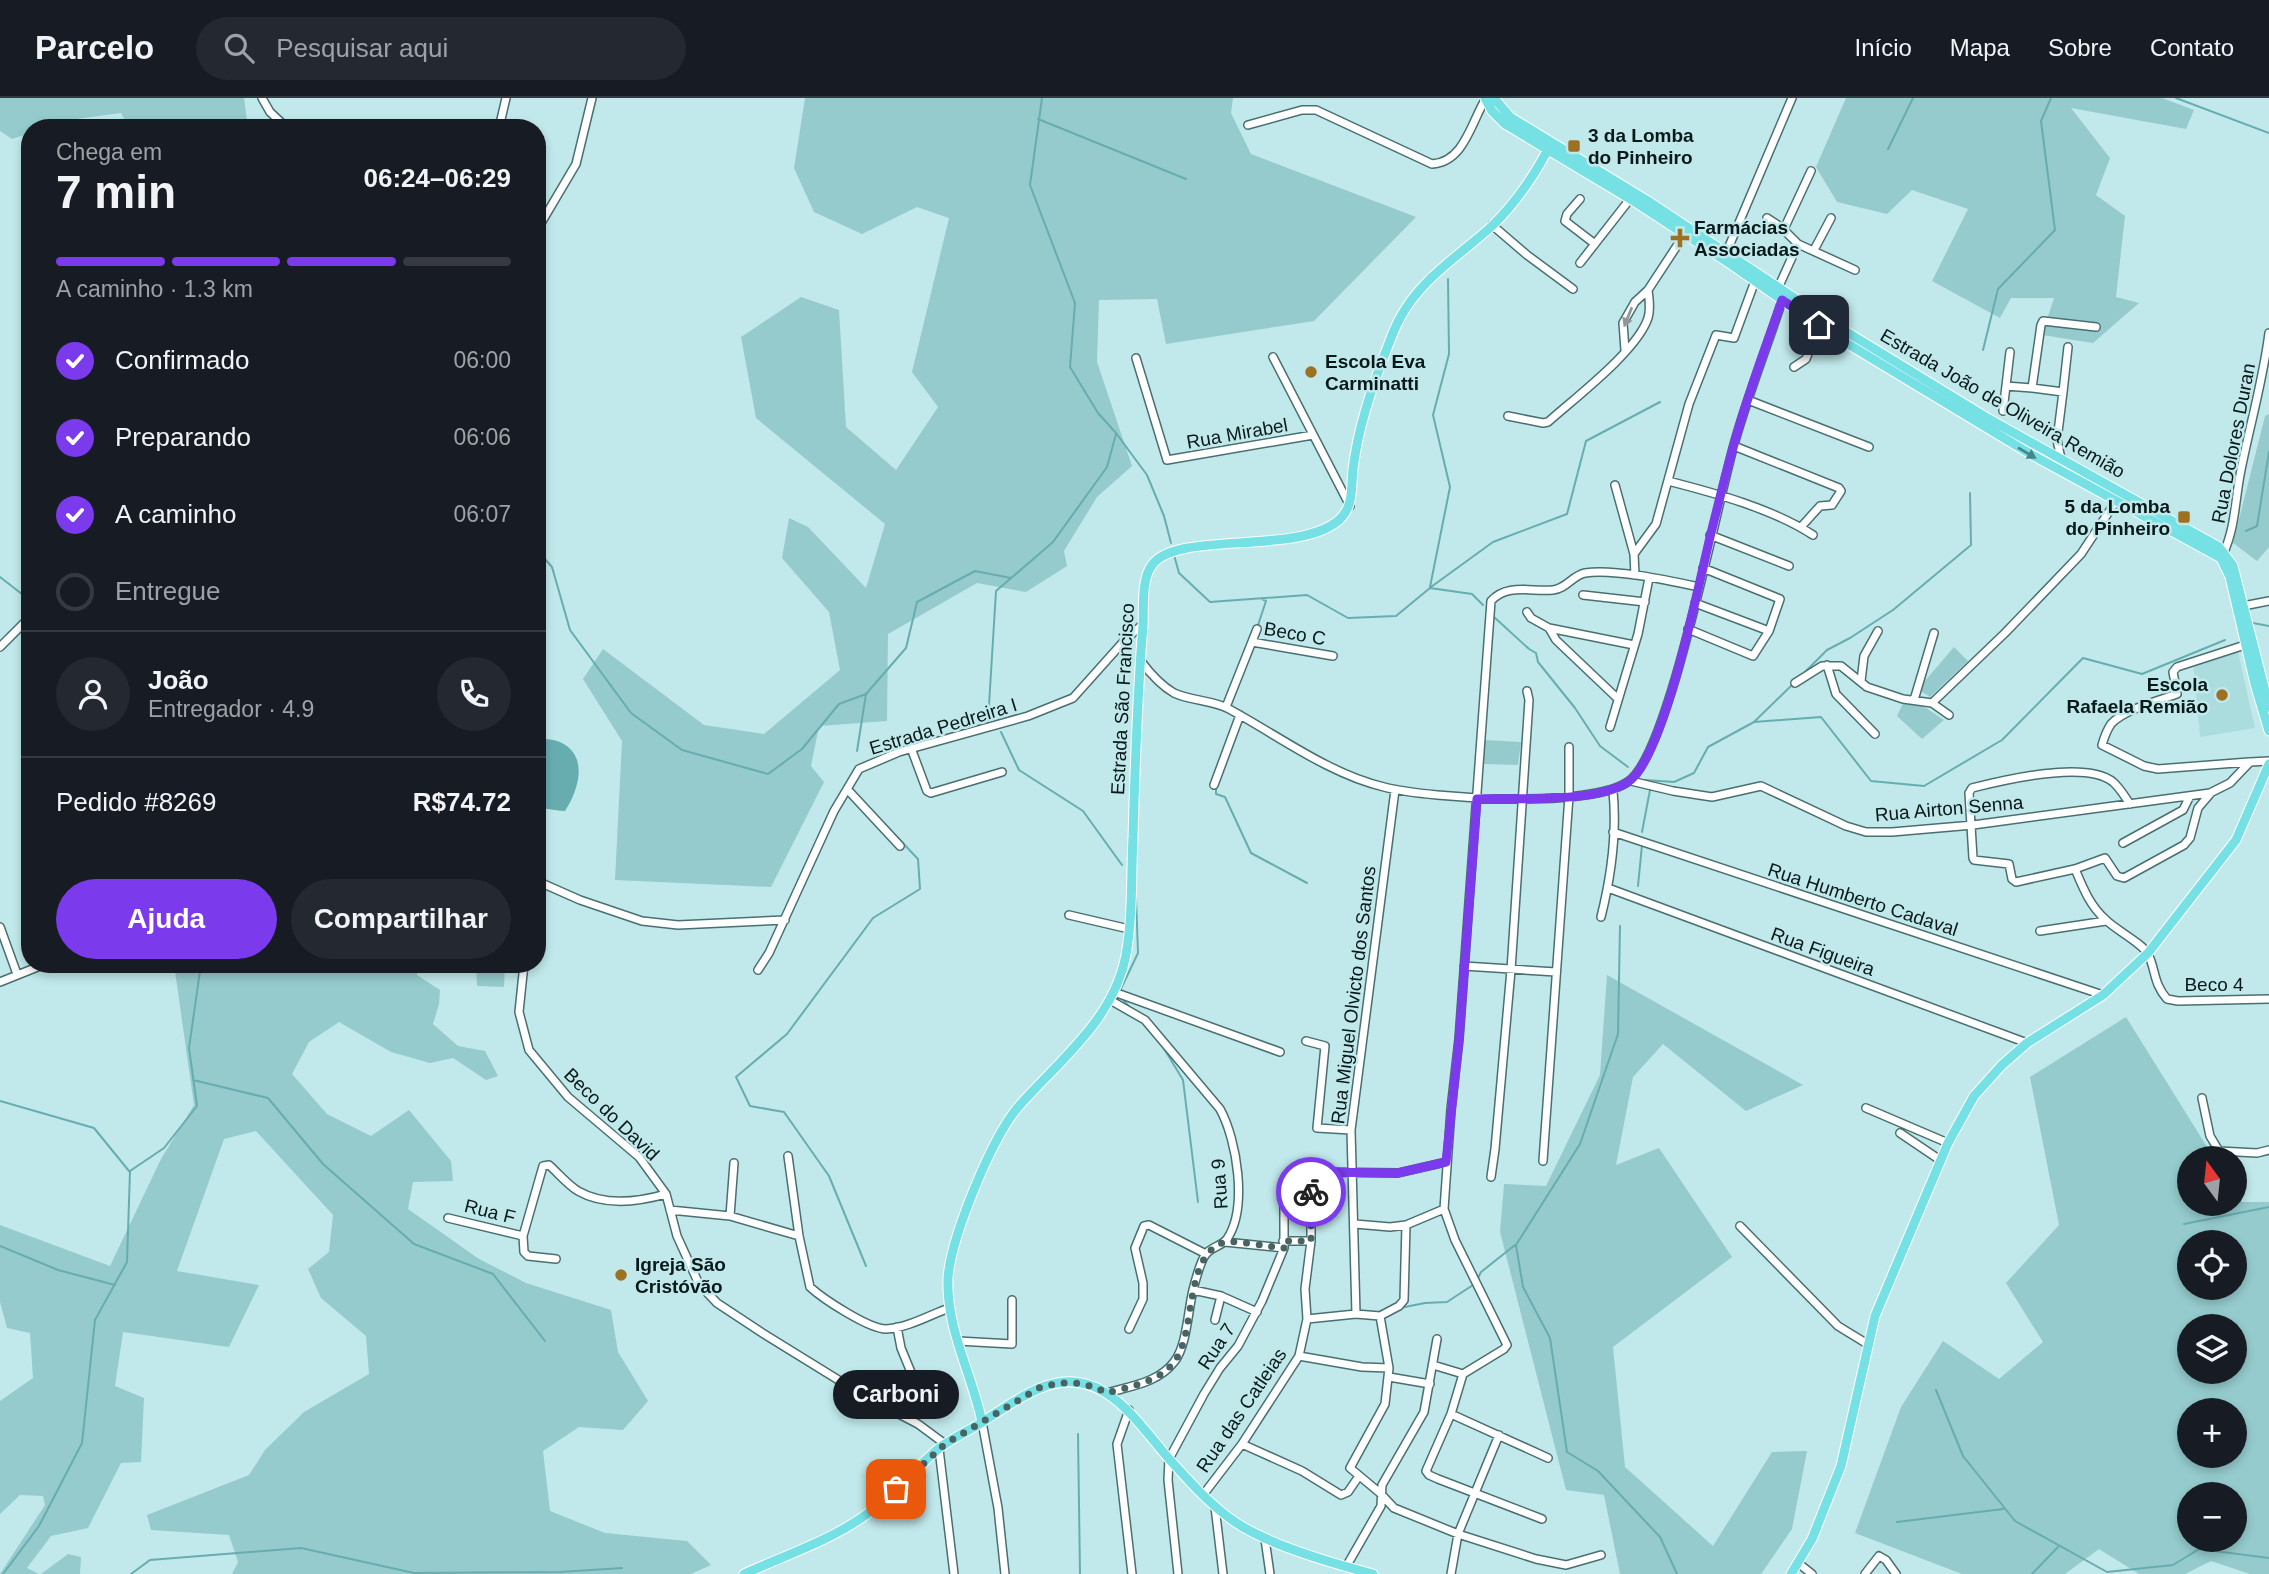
<!DOCTYPE html>
<html lang="pt">
<meta charset="utf-8">
<style>
body{margin:0;font-family:Helvetica,sans-serif;background:#242831;color:#f1f3f6;height:100vh;display:flex;flex-direction:column;font-size:26px;white-space:nowrap}
*{box-sizing:border-box;margin:0}
p{font-size:23px;color:#9ea1a6}
.icon{flex:none;width:38px;height:38px;fill:none;stroke:currentColor;stroke-width:2;stroke-linecap:round;stroke-linejoin:round}
.map{position:relative;flex:1;overflow:hidden}
.panel{position:absolute;left:21px;top:21px;width:525px;height:854px;display:flex;flex-direction:column;background:#171b24;border-radius:28px;box-shadow:0 4px 10px #0003}
.panel>*{flex:none}
.needle{width:46px;rotate:345deg}
.controls{position:absolute;left:2177px;top:1048px;display:grid;gap:14px}
.controls a{display:grid;place-items:center;width:70px;height:70px;border-radius:50%;background:#171b24;box-shadow:0 4px 10px #0003;font-size:35px}
.pin{position:absolute;display:grid;place-items:center;width:60px;height:60px;color:#fff;margin:-30px;border-radius:14px;box-shadow:0 4px 10px #0006}
.courier{position:absolute;display:grid;place-items:center;width:70px;height:70px;margin:-35px;border:5px solid #7c3aed;border-radius:50%;background:#fff;color:#222;box-shadow:0 2px 9px #0007}
.bubble{position:absolute;height:49px;border-radius:24px;background:#171b24;box-shadow:0 4px 10px #0003;font-size:23px;font-weight:700;line-height:49px;text-align:center}
.head em{font-style:normal;font-weight:700}
.head div{display:flex;flex-direction:column-reverse}
.head{display:flex;align-items:center;justify-content:space-between;height:119px;padding:0 35px}
h1{font-size:46px;font-weight:700;line-height:52px}
.bar{display:grid;grid-template-columns:repeat(4,1fr);gap:10px 7px;align-content:center;height:84px;padding:0 35px}
.bar i{height:9px;border-radius:5px;background:#363941}
.bar .on{background:#7c3aed}
.bar p{grid-column:span 4}
.line{display:flex;align-items:center;gap:18px;padding:0 35px;border-top:2px solid #363941}
.line div{flex:1}
.round{display:grid;place-items:center;flex:none;width:74px;height:74px;border-radius:37px;background:#242831}
ol{padding:0 35px;list-style:none}
li{display:flex;align-items:center;gap:21px;height:77px}
li p{margin-inline-start:auto}
li .icon{padding:7px;border-radius:50%;background:#7c3aed;color:#fff;stroke-width:4}
li:last-child{color:#9ea1a6}
li i{width:38px;height:38px;border:4px solid #363941;border-radius:50%}
.cta{display:flex;gap:14px;margin-top:auto;padding:14px 35px}
.cta a{flex:1;height:80px;border-radius:42px;background:#7c3aed;color:#fff;font-size:28px;font-weight:700;line-height:80px;text-align:center}
.cta a+a{background:#242831;color:#f1f3f6}
header{display:flex;align-items:center;gap:42px;box-sizing:border-box;height:98px;padding:0 35px;background:#171b24;border-bottom:2px solid #363941}
header strong{font-size:33px}
nav{display:flex;gap:38px;margin-inline-start:auto;font-size:24px}
.search{width:490px;height:63px;background:#242831;display:flex;align-items:center;gap:18px;box-sizing:border-box;padding:0 24px;border-radius:38px;color:#9ea1a6;font-size:26px}
.map>svg:first-child{display:block}
</style>
<header>
<strong>Parcelo</strong>
<div class="search"><svg class="icon" aria-label="search" viewBox="0 0 24 24"><circle cx="10" cy="10" r="6"/><path d="M15 15l6 6"/></svg>Pesquisar aqui</div>
<nav><a>Início</a><a>Mapa</a><a>Sobre</a><a>Contato</a></nav>
</header>
<div class="map">
<svg width="2269" height="1476" viewBox="0 0 2269 1476">
<rect width="100%" height="100%" fill="#c1e9eb"/>
<!-- built -->
<path fill="#abdcde" d="M2238 554 2255 630 2200 639 2193 564Z"/>
<!-- green -->
<path fill="#95cbcd" fill-rule="evenodd" d="M0 0H244L248 30H129L121 15 76 21 47 30H30V35L12 41 0 33Z
M805 0H1233L1231 15 1251 56 1416 119 1314 223 1166 246 1157 201 1099 202 1097 264 1132 368 1097 399 1064 453 1067 468 1026 494 977 485 888 536 887 623 819 628 811 668 824 684 771 789 615 782 622 643 583 581 603 551 704 627 764 636 840 572 829 514 782 460 789 420 808 429 866 490 885 426 756 320 741 239 801 199 839 212 846 329 896 372 938 309 912 274 949 120 917 109 862 136 814 114 794 70Z
M1846 0H2162L2194 12 2186 31 2071 10 2110 60 2096 97 2125 118 2116 199 2139 205 2093 245 2042 237 2054 200H2011L2000 220 1932 183 1968 111 1912 92 1887 116 1837 104 1816 69Z
M2269 316V449L2257 463 2233 445 2265 318Z
M1954 549 1968 563 1930 599 1918 591Z
M1904 603 1926 610 1944 622 1922 641 1897 618Z
M1485 642 1521 644 1518 667 1483 666Z
M174 866H416L417 877 440 892 439 906 433 926 458 948 485 953 498 978 486 982 453 960 430 965 391 954 339 924 309 944 292 976 327 1016 371 1038 409 1012 451 1063 453 1083 413 1084 408 1111 479 1161 526 1185 611 1212 618 1254 648 1303 623 1332 579 1329 543 1353 550 1413 605 1435 687 1443 711 1467 691 1476H232L238 1464 229 1437 151 1432 147 1417 249 1377 265 1352 304 1314 369 1276 366 1238 321 1200 308 1171 329 1154 333 1117 256 1033 224 1041 177 1173 259 1187 229 1249 123 1234 115 1288 144 1300 141 1364 121 1365 88 1430 51 1438 27 1470 39 1476H0L45 1407 43 1398 20 1397 0 1416V1303L33 1280 30 1235 7 1230 0 1204V1127L110 1168 161 1061 194 1007Z
M476 866H505L504 889 477 888Z
M1607 877 1803 987 1746 1013 1663 946 1633 979 1616 1067 1659 1050 1732 1159 1613 1249 1625 1369 1713 1448 1772 1354 1807 1353 1792 1431 1761 1476H1620L1604 1397 1566 1392 1500 1134 1504 1086 1546 1088 1600 977Z
M2126 919 2214 1060H2189V1106H2235V1094L2242 1104H2269V1476H2250L2211 1463 2185 1476H2139L2099 1451 2065 1476H1962L1855 1435 1901 1309 1943 1243 1999 1281 2043 1244 2006 1185 2059 1127 2030 979ZM2189 1144H2235V1190H2189ZM2189 1228H2235V1274H2189ZM2189 1312H2235V1358H2189ZM2189 1396H2235V1442H2189Z
M68 1456 81 1459 80 1476H41Z"/>
<!-- water -->
<path fill="#67adb0" d="M537 640C544 641 553 641 560 644 589 657 579 692 565 713 555 713 548 710 537 710Z"/>
<g fill="none" stroke-linecap="round" stroke-linejoin="round">
<!-- stream -->
<path stroke="#67adb0" stroke-width="2" d="M1042 0 1030 87 1075 205 1070 269 1098 315 1116 335 1147 377 1164 418 1171 445
M2176 0 2269 35
M1038 21 1186 81
M1888 51 1913 0
M1983 252 1998 191 2055 132 2041 23 2051 0
M2246 433 2257 428 2269 354
M537 452 552 469 570 532 631 615 682 652 768 676 802 651 839 606 866 596
M1174 457 1179 475 1210 504 1307 497 1348 520 1396 518 1430 490 1472 496 1483 507
M0 479 27 500
M1430 489 1450 389 1433 317 1449 256 1448 181
M1431 489 1493 444 1567 416 1586 343 1660 304
M1494 519 1529 551 1536 555 1538 564 1575 610 1600 648 1628 669
M2253 525 2269 528
M1257 530 1266 503 1262 501
M1801 578 1827 552 1850 540 1893 512 1971 447 1970 395
M1230 610 1234 598
M993 617 989 607 996 493 1053 444 1107 369 1116 336
M1754 624 1821 619 1871 683 1924 688 2002 642 2083 560 2142 576 2225 542
M1001 634 1019 672 1083 713 1122 767
M857 653 866 596 906 550 917 504 975 473 1011 480
M1645 682 1674 684 1694 675 1708 649 1754 624 1792 587
M1216 689V696L1225 699 1251 755 1307 785
M860 700 918 761 920 791 873 820 787 936 736 979 750 1008 784 1014 829 1078 866 1168
M1642 734 1650 692
M1638 788 1642 747
M1620 828 1618 936 1580 1046 1516 1147 1523 1189 1550 1240 1567 1354 1598 1373 1660 1439 1677 1476
M1119 895 1138 855 1136 799
M1121 899 1131 911
M1160 944 1183 982 1198 1104
M193 982 268 1000 323 1066 414 1146 493 1176 545 1243
M0 1003 94 1030 129 1073
M2184 1126 2269 1109
M0 1148 58 1172 115 1187
M1478 1180 1481 1174 1515 1147
M1400 1210 1425 1205 1447 1204 1473 1187
M1936 1292 1963 1358 2015 1423 2107 1474 2173 1467 2199 1451 2269 1460
M1078 1336 1080 1476
M1897 1424 2003 1411
M3 1476 39 1428 82 1345 95 1222 127 1164 130 1073 164 1050 197 1008 189 950 201 866
M131 1476 150 1462 301 1450 414 1475 560 1474 622 1470
M2032 1476 2058 1449"/>
<defs>
<path id="minor" d="M262 0 270 14 287 30
M1248 27 1302 12H1316L1432 66C1464 64 1471 25 1485 2
M499 30 506 0
M1580 101 1567 116 1565 123 1595 146
M1767 120 1781 129 1798 146 1855 172
M1492 127 1527 157 1573 191
M1784 131 1811 73
M537 132 576 66 592 0
M1814 152 1831 120
M1727 153 1792 0
M1580 165 1630 101
M1779 188 1798 146
M1625 252 1623 225 1635 204 1648 192 1686 134
M1273 259 1350 408
M1136 260 1167 362 1313 337
M1794 269 1806 261 1819 227
M2006 288 2032 290
M2063 294 2068 249
M1748 302 1869 349
M2003 313 2010 254
M1508 318 1543 325 1548 324C1576 299 1637 253 1648 220 1651 211 1649 201 1648 192
M1734 348 1839 390 1841 393 1832 407 1820 408 1801 429
M2061 361 2057 342 2063 294 2032 290 2041 227 2043 223 2096 229
M1668 383C1715 395 1773 411 1813 437
M1615 387 1634 456
M1710 437 1789 468
M2223 456C2235 431 2235 404 2240 377 2249 330 2263 283 2269 235
M1635 477 1634 456 1656 426 1689 306 1716 237 1734 240 1755 183
M1583 497 1645 504
M1695 505 1769 533
M2243 508 2269 503
M1527 514 1531 520 1549 530 1556 542 1617 600
M1549 530 1634 547
M1688 531 1753 558 1769 533 1780 501 1703 470
M1252 544 1333 558
M2245 547 2177 569 2173 574 2177 596C2160 602 2123 612 2111 626 2107 632 2104 640 2102 647L2144 668 2158 671 2249 664
M0 549 30 519
M1140 562C1149 574 1160 587 1174 595 1191 603 1213 602 1229 611 1279 638 1329 676 1384 689 1432 701 1591 711 1629 683 1670 654 1717 404 1735 343 1749 294 1768 246 1784 197
M1827 567 1836 596 1875 636
M1861 583 1864 558 1878 533
M1795 585 1822 568H1841L1867 589 1903 601 1932 605 1949 617
M1914 602 1934 535
M1932 605 2005 535 2081 456 2116 403
M1226 609 1257 531
M1610 629 1638 536 1649 480
M911 650 927 693 931 695 1002 674
M1631 683 1673 693 1712 699 1761 688 1846 728 1866 734H1892L1973 727 2210 695 2230 685 2250 664 2269 663
M1214 687 1240 617
M847 691 900 748
M2130 706C2125 699 2120 690 2113 684 2086 662 2004 682 1972 690L1969 695 1973 760 1974 762 2009 766 2012 781 2016 784 2075 771 2105 760 2117 778 2124 780 2184 747 2190 740 2198 710 2210 696
M1613 734 2103 897
M2123 745 2183 712 2190 698
M2075 771C2083 790 2090 808 2106 822 2116 832 2142 845 2148 856 2156 872 2153 885 2167 901L2178 903 2269 901
M537 783 580 802 642 823 678 827 785 822
M1608 790 2027 945
M1069 817 1129 831
M1601 819C1611 779 1617 734 1613 693
M0 829 17 876
M2040 833 2106 823
M524 866 519 914 529 952 568 999 639 1059 666 1096 677 1138 699 1186 717 1205 764 1236 866 1299 918 1326 945 1346
M1464 868 1556 874
M758 872 769 855 834 713 859 671 899 654 1028 618 1073 600 1124 543 1143 526
M0 884 45 866
M1114 894 1280 954
M1306 943 1325 948 1317 1030 1351 1032
M2202 1000 2210 1038 2219 1053 2257 1055 2269 1052
M1866 1010 1948 1045
M1900 1035 1940 1062
M788 1058 799 1138 810 1189C823 1201 869 1231 886 1231 907 1230 930 1217 949 1210
M1543 1063 1569 698V649
M1491 1079 1495 1051 1511 872 1529 602 1527 593
M670 1112 730 1118 799 1138
M730 1118 734 1065
M448 1120 523 1138
M1355 1126 1390 1129 1406 1127 1444 1111
M1740 1128 1838 1228 1869 1247
M1283 1143H1311
M1225 1144 1284 1150
M556 1161 528 1158 524 1154 523 1138 543 1068 549 1067C558 1075 568 1087 578 1093 604 1108 638 1104 666 1096
M1193 1192 1221 1198
M1356 1216 1351 1032 1395 692
M1380 1218 1399 1208 1404 1202 1406 1127
M1307 1221 1356 1216 1380 1218 1389 1270 1385 1306 1350 1370 1380 1395 1394 1410 1458 1436 1536 1461 1566 1467 1601 1457
M1215 1222 1221 1198 1257 1214
M897 1229 901 1250 915 1284
M1129 1231 1143 1201V1185L1135 1150 1144 1128 1149 1127 1206 1156
M958 1243 1012 1246V1202
M1299 1258 1362 1269 1389 1270
M1433 1267 1463 1276
M1389 1279 1430 1286
M1107 1295C1130 1288 1158 1285 1174 1264 1187 1248 1188 1212 1193 1192 1195 1184 1201 1162 1206 1156 1211 1149 1222 1148 1227 1141 1248 1110 1237 1042 1220 1011L1145 922 1110 902
M1129 1312 1117 1346 1132 1476
M1451 1316 1548 1360
M982 1324 998 1410 1005 1476
M1242 1346 1302 1373 1341 1397 1348 1394 1359 1378
M939 1351 954 1476
M1203 1397 1242 1346 1299 1258 1307 1221 1305 1191 1311 1143V1078L1317 1074 1398 1075 1446 1064
M1215 1409 1223 1476
M1542 1421 1438 1381 1429 1377 1426 1373 1451 1316 1463 1276 1504 1251 1507 1247 1455 1142 1444 1111 1451 1011 1459 941 1491 503C1507 485 1531 494 1553 492 1566 491 1573 477 1585 475 1612 470 1671 483 1699 489
M1265 1441 1270 1476
M1798 1465 1812 1476
M1346 1469 1381 1408 1382 1387 1424 1314 1437 1241
M1178 1476 1168 1382 1169 1361 1204 1296 1220 1270 1238 1248 1262 1203 1284 1150V1098
M1451 1476 1458 1436 1499 1337
M1865 1476 1879 1458 1886 1462 1896 1476"/>
<path id="major" d="M1485 0 1492 13 1505 26 1635 104 1732 167 1828 234 2032 357 2221 460 2230 479 2255 586 2269 633
M1494 0 1510 19 1648 103 1832 225 1989 321 2219 449 2233 468 2269 609
M982 1324C972 1276 946 1231 948 1180 951 1139 992 1039 1019 1008 1060 962 1114 921 1126 857 1133 818 1131 778 1133 739 1135 669 1137 598 1143 528 1144 509 1141 482 1152 467 1177 432 1298 458 1339 422 1354 408 1351 390 1353 371 1358 331 1370 295 1384 258 1389 246 1393 233 1399 222 1420 181 1459 158 1492 128 1515 106 1537 74 1551 45
M744 1476C788 1456 839 1440 876 1409 898 1391 917 1369 938 1351 952 1340 969 1333 984 1323 1001 1312 1019 1299 1038 1291 1101 1263 1135 1322 1170 1362 1190 1384 1210 1407 1235 1424 1271 1448 1331 1465 1373 1476
M1791 1476 1812 1441 1841 1368 1875 1218 1948 1045 1974 998 2002 967 2027 945 2103 897 2148 855 2236 742 2269 666"/>
</defs>
<!-- minor casing -->
<use href="#minor" stroke="#4a6f70" stroke-width="10"/>
<!-- major casing -->
<use href="#major" stroke="#fff" stroke-width="11"/>
<!-- minor -->
<use href="#minor" stroke="#fff" stroke-width="7"/>
<!-- major -->
<use href="#major" stroke="#76e1e5" stroke-width="9"/>
</g>
<!-- one-way arrows -->
<defs><path id="oneway-solid" d="M-6-.8H1V-3.2L6.5 0L1 3.2V.8H-6Z" transform="scale(1.75)"/></defs>
<use fill="#909898" href="#oneway-solid" transform="translate(1628 219) rotate(112)"/>
<use fill="#458789" href="#oneway-solid" transform="translate(2027 355) rotate(31)"/>
<g fill="none" stroke-linecap="round" stroke-linejoin="round">
<!-- done -->
<path stroke="#496262" stroke-width="7" stroke-dasharray="0 12.6" d="M896 1391 945 1346 1039 1290C1064 1282 1083 1283 1107 1295 1130 1288 1158 1285 1174 1264 1197 1235 1183 1156 1225 1144 1234 1142 1271 1149 1284 1150L1283 1143H1311V1094"/>
<!-- route -->
<path stroke="#7c3aed" stroke-width="9" d="M1311 1094V1078L1317 1074 1398 1075 1446 1064 1459 942 1477 701C1515 700 1597 705 1628 684 1665 659 1699 484 1711 435 1719 404 1726 373 1735 343 1748 295 1766 249 1782 202L1819 227"/>
</g>
<!-- markers -->
<g fill="#9e7122" stroke="#c1e9eb" stroke-width="2.5">
<rect x="1567" y="41" width="14" height="14" rx="3.5"/>
<path d="M1676.5 129.5h7v7h7v7h-7v7h-7v-7h-7v-7h7z"/>
<circle cx="1311" cy="274" r="7"/>
<rect x="2177" y="412" width="14" height="14" rx="3.5"/>
<circle cx="2222" cy="597" r="7"/>
<circle cx="621" cy="1177" r="7"/>
</g>
<g text-anchor="middle" stroke-width="5" stroke-linejoin="round" paint-order="stroke">
<!-- poi labels -->
<g font-size="19" font-weight="bold" fill="#091919" stroke="#c1e9eb" text-anchor="start">
<text x="1588" y="44">3 da Lomba<tspan x="1588" dy="22">do Pinheiro</tspan></text>
<text x="1694" y="136">Farmácias<tspan x="1694" dy="22">Associadas</tspan></text>
<text x="1325" y="270">Escola Eva<tspan x="1325" dy="22">Carminatti</tspan></text>
<text x="2170" y="415" text-anchor="end">5 da Lomba<tspan x="2170" dy="22">do Pinheiro</tspan></text>
<text x="2208" y="593" text-anchor="end">Escola<tspan x="2208" dy="22">Rafaela Remião</tspan></text>
<text x="635" y="1173">Igreja São<tspan x="635" dy="22">Cristóvão</tspan></text>
</g>
<!-- street labels -->
<g font-size="19" fill="#091919" stroke="#c1e9eb">
<text transform="translate(2003 305) rotate(30)" y="7">Estrada João de Oliveira Remião</text>
<text transform="translate(1237 335) rotate(-10)" y="7">Rua Mirabel</text>
<text transform="translate(2233 345) rotate(-79)" y="7">Rua Dolores Duran</text>
<text transform="translate(1295 535) rotate(10)" y="7">Beco C</text>
<text transform="translate(1122 601) rotate(-87)" y="7">Estrada São Francisco</text>
<text transform="translate(943 628) rotate(-17)" y="7">Estrada Pedreira I</text>
<text transform="translate(1949 710) rotate(-5)" y="7">Rua Airton Senna</text>
<text transform="translate(1863 801) rotate(18)" y="7">Rua Humberto Cadaval</text>
<text transform="translate(1823 853) rotate(20)" y="7">Rua Figueira</text>
<text x="2214" y="893">Beco 4</text>
<text transform="translate(1353 897) rotate(-83)" y="7">Rua Miguel Olvicto dos Santos</text>
<text transform="translate(612 1016) rotate(44)" y="7">Beco do David</text>
<text transform="translate(1219 1086) rotate(-94)" y="7">Rua 9</text>
<text transform="translate(490 1113) rotate(14)" y="7">Rua F</text>
<text transform="translate(1216 1248) rotate(-56)" y="7">Rua 7</text>
<text transform="translate(1241 1312) rotate(-56)" y="7">Rua das Catleias</text>
</g>
</g>
</svg>
<div class="controls">
<a><svg class="needle" viewBox="-14 -14 28 28"><path d="M0-13l5 13h-10z" fill="#e53935"/><path d="M0 13l5-13h-10z" fill="#9ea1a6"/></svg></a>
<a><svg class="icon" aria-label="locate" viewBox="0 0 24 24"><circle cx="12" cy="12" r="6"/><path d="M12 2v4M12 18v4M2 12h4M18 12h4"/></svg></a>
<a><svg class="icon" aria-label="layers" viewBox="0 0 24 24"><path d="M12 4l9 5-9 5-9-5zM3 14l9 5 9-5"/></svg></a>
<a>+</a>
<a>−</a>
</div>
<div class="pin" style="left:896px;top:1391px;background:#ea580c"><svg class="icon" aria-label="bag" viewBox="0 0 24 24"><path d="M5 8h14l-1 12H6zM9 8a3 3 0 0 1 6 0"/></svg></div>
<div class="pin" style="left:1819px;top:227px;background:#1f2937"><svg class="icon" aria-label="home" viewBox="0 0 24 24"><path d="M3 11l9-7 9 7M6 9v11h12V9"/></svg></div>
<div class="courier" style="left:1311px;top:1094px"><svg class="icon" aria-label="bike" viewBox="0 0 24 24"><circle cx="6" cy="16" r="4"/><circle cx="18" cy="16" r="4"/><path d="M6 16l4-8h5l3 8M10 8l3 8H6M13 5h3"/></svg></div>
<div class="bubble" style="left:833px;top:1272px;width:126px">Carboni</div>
<section class="panel">
<div class="head"><div><h1>7 min</h1><p>Chega em</p></div><em>06:24–06:29</em></div>
<div class="bar"><i class="on"></i><i class="on"></i><i class="on"></i><i></i><p>A caminho · 1.3 km</p></div>
<ol>
<li><svg class="icon" aria-label="check" viewBox="0 0 24 24"><path d="M5 12l5 5 9-10"/></svg>Confirmado<p>06:00</p></li>
<li><svg class="icon" aria-label="check" viewBox="0 0 24 24"><path d="M5 12l5 5 9-10"/></svg>Preparando<p>06:06</p></li>
<li><svg class="icon" aria-label="check" viewBox="0 0 24 24"><path d="M5 12l5 5 9-10"/></svg>A caminho<p>06:07</p></li>
<li><i></i>Entregue</li>
</ol>
<div class="line" style="height:126px"><a class="round"><svg class="icon" aria-label="person" viewBox="0 0 24 24"><circle cx="12" cy="8" r="4"/><path d="M4 21q1-7 8-7t8 7"/></svg></a><div><b>João</b><p>Entregador · 4.9</p></div><a class="round"><svg class="icon" aria-label="phone" viewBox="0 0 24 24"><path d="M5 4h4l2 5-3 2q2 4 5 5l2-3 5 2v4C11 20 4 13 5 4z"/></svg></a></div>
<div class="line" style="height:91px"><div>Pedido #8269</div><b>R$74.72</b></div>
<div class="cta"><a>Ajuda</a><a>Compartilhar</a></div>
</section>
</div>
